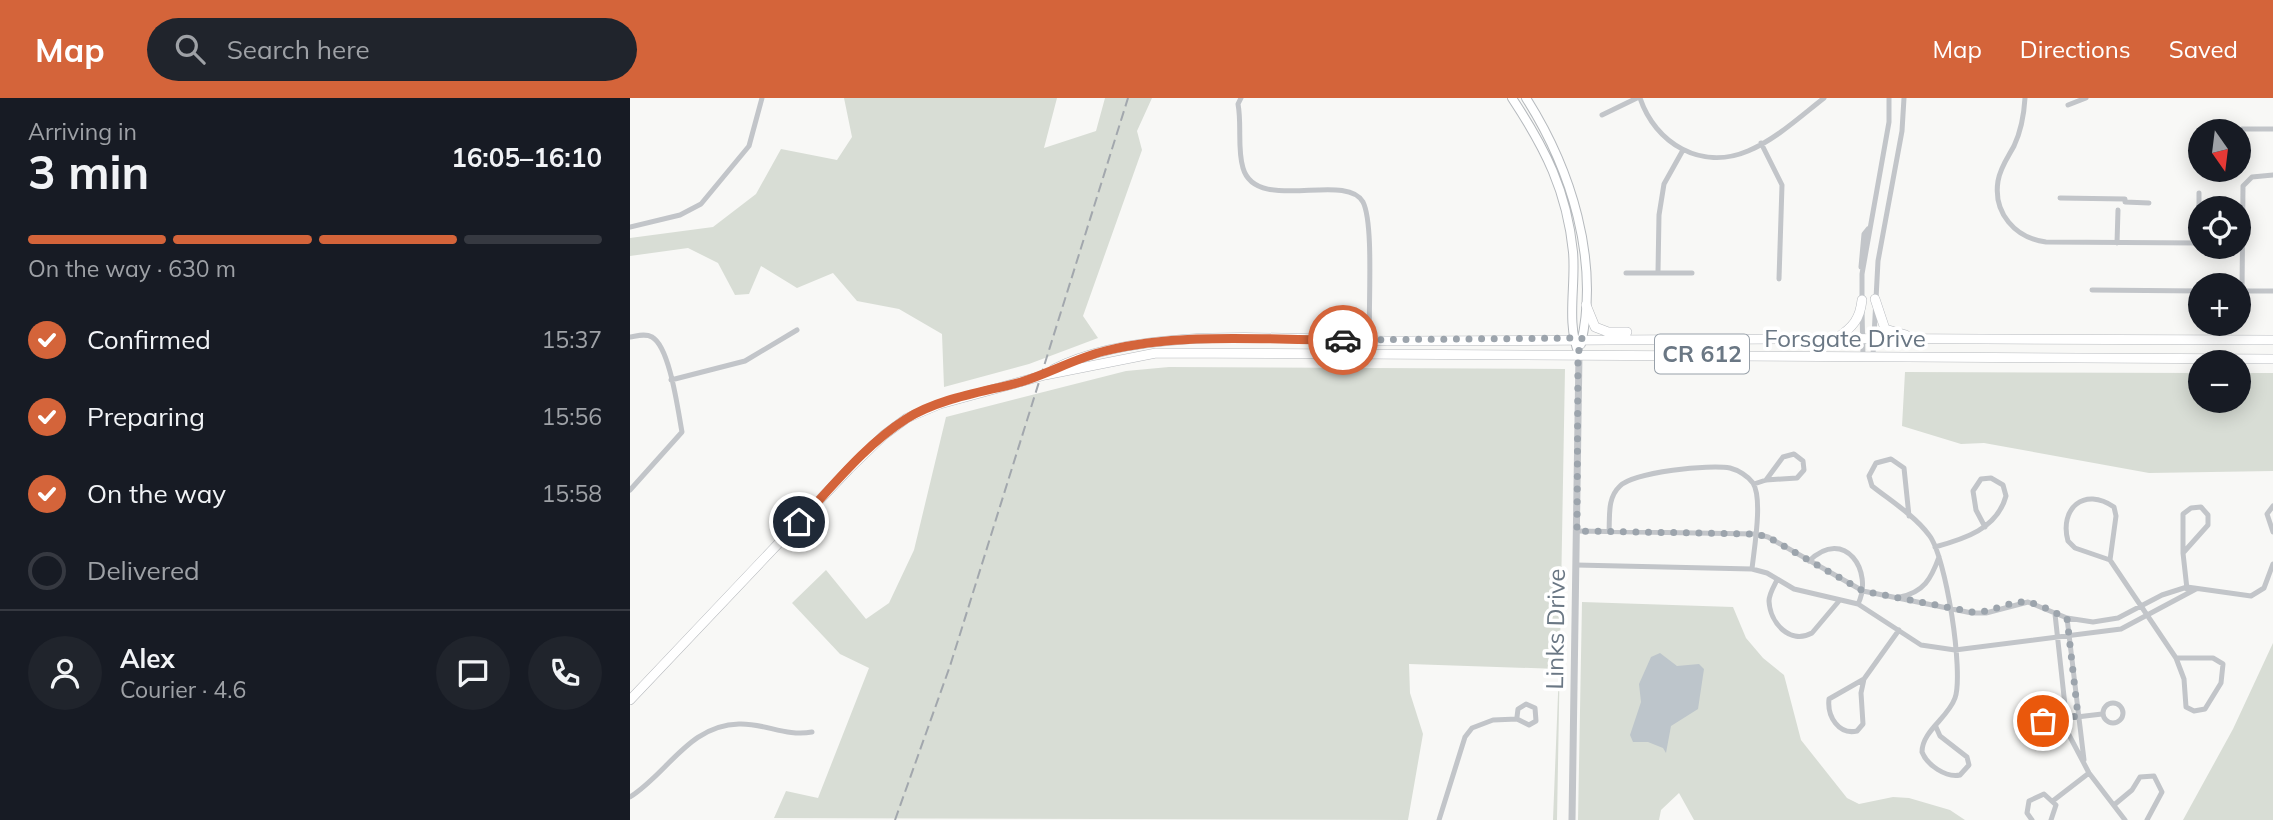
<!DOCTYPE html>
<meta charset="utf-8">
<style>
body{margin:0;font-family:Mulish,sans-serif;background:#20242c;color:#f1f3f6;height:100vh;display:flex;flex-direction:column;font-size:26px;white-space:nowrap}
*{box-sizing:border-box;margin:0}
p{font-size:23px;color:#9ea1a6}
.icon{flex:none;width:38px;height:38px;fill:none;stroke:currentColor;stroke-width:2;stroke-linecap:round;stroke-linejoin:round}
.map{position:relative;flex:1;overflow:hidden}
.side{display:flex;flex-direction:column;background:#171b24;width:630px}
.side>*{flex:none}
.needle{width:46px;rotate:166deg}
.buttons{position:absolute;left:1558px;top:21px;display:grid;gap:14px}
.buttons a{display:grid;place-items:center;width:63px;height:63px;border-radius:50%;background:#171b24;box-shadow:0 4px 18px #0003;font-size:35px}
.pin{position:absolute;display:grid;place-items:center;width:60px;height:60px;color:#fff;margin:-30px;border:4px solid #fff;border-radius:50%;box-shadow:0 2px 7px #0007}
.courier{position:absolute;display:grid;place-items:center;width:70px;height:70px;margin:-35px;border:5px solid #d4643a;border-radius:50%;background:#fff;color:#222;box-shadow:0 2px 9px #0007}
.headline em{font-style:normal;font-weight:700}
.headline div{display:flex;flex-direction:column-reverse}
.headline{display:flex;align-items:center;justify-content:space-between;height:119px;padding:0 28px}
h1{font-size:46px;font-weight:700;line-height:52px}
.bar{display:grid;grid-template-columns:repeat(4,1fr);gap:10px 7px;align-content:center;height:84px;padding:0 28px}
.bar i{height:9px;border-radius:5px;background:#363941}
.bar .on{background:#d4643a}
.bar p{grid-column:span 4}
.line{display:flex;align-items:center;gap:18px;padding:0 28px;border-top:2px solid #363941}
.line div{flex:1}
.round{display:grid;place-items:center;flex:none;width:74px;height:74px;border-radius:37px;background:#20242c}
ol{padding:0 28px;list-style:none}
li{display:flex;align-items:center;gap:21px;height:77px}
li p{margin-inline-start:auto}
li .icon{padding:7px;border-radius:50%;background:#d4643a;color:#fff;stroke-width:4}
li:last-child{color:#9ea1a6}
li i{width:38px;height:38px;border:4px solid #363941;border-radius:50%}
header{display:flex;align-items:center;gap:42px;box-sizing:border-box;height:98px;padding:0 35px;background:#d4643a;color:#fff}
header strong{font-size:33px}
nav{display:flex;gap:38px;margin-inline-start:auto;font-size:24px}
.search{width:490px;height:63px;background:#20242c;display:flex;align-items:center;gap:18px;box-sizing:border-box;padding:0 24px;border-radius:38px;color:#9ea1a6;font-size:26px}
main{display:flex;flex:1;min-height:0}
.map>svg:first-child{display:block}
</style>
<header>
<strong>Map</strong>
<div class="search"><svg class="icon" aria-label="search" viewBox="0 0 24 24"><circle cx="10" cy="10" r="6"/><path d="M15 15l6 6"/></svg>Search here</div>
<nav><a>Map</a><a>Directions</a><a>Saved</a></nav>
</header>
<main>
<section class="side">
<div class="headline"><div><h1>3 min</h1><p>Arriving in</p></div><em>16:05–16:10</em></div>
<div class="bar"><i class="on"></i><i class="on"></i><i class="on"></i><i></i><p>On the way · 630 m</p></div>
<ol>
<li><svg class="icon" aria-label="check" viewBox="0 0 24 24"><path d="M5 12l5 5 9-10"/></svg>Confirmed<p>15:37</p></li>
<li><svg class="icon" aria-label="check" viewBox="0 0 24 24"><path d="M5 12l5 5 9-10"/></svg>Preparing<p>15:56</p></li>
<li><svg class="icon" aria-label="check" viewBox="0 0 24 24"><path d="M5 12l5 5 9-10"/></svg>On the way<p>15:58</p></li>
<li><i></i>Delivered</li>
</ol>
<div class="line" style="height:126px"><a class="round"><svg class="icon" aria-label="person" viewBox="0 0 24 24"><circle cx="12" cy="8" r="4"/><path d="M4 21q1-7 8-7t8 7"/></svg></a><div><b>Alex</b><p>Courier · 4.6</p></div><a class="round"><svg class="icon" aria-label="chat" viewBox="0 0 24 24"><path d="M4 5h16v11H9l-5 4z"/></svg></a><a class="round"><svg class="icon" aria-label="phone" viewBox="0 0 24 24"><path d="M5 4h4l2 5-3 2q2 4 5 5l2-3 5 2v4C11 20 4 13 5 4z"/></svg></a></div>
</section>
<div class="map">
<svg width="1643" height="722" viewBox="0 0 1643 722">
<rect width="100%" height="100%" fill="#f8f8f6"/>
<!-- green -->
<path fill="#d8ddd5" d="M214 0H427L414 50 466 33 475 0H522L507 33 512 52 453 218 468 240 399 266 314 289 312 236 269 211 227 203 203 175 167 190 131 168 119 196 105 197 88 165 58 150 0 158V140L83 129 126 96 151 51 207 62 222 39Z
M539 269 935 271 927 722H923L929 571 779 566 780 595 793 636 778 722 144 720 156 693 188 700 239 570 210 556 162 505 196 472 236 521 259 505 284 452 316 319 496 273Z
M1275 274 1570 275V303H1608V275H1643V373L1519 375 1354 345 1331 346 1272 328Z
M952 504 1103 509 1116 540 1133 560 1154 577 1171 642 1217 700 1229 706 1263 699 1279 700 1320 712 1335 722H1064L1049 695 1031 712 1029 722H948Z
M1643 545V722H1553L1603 631Z"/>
<!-- water -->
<path fill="#bdc5cb" d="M1030 555 1047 568 1069 566 1074 571 1068 611 1041 628 1036 655 1033 650 1018 644H1003L1000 637 1011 604 1009 586 1021 559Z"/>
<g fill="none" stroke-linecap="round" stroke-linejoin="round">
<defs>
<path id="secondary" d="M882 0C915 50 937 93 943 154 946 187 936 225 949 256
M896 0C941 71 970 162 951 246"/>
<path id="primary" d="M1245 201 1255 231 1276 237
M956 207 965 229 978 234H997
M1207 240C1223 229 1230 221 1232 202
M424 271C516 224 673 244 776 243 1065 240 1354 240 1643 242
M0 602 219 371 254 337 277 320 310 306 415 277 526 255 1643 261"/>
</defs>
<!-- secondary casing -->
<use href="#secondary" stroke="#b5b9bd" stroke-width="10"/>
<!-- primary casing -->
<use href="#primary" stroke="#b6b9bd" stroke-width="10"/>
<!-- minor -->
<path stroke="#c2c5c9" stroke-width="5" d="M611 0 608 6C612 27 607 50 613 70 626 116 716 73 733 104 745 128 737 221 740 254
M1010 0C1025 45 1071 73 1118 53 1145 42 1171 18 1194 0
M1395 0C1394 17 1391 33 1384 48 1378 59 1370 70 1368 83 1363 115 1385 140 1416 144L1570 145
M1438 7 1456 0
M972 17 1007 0
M1612 31H1643
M1131 45 1152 87 1149 181
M1569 95V145
M1430 100 1495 101V104L1519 105
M0 129 50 117 71 106 119 48 132 0
M1487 145 1488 112
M1231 169 1234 136 1238 131
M1028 174 1029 117 1034 86 1053 52
M996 175H1062
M1462 192 1570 193
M1608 193H1643
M1612 193 1613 88 1622 79 1643 77
M1232 202V176L1259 24V0
M1232 212 1233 258
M0 239C7 238 15 235 22 239 40 249 48 313 52 334L0 392
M1243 257 1248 163 1272 33 1274 0
M41 282 115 263 167 232
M1124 386 1136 382 1167 380 1174 372 1173 363 1164 356 1153 359 1136 382
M1643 408 1637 416 1643 434
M1279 418 1274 370 1261 361 1246 365 1239 378 1242 388C1261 403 1285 418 1299 437 1316 458 1334 575 1325 600 1318 620 1292 633 1292 654 1297 667 1316 680 1330 677L1339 667 1337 659 1310 638 1306 629
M947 433 1126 436 1138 439 1233 493 1342 515H1356L1398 504 1437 520 1463 524 1488 520 1532 497 1557 489 1621 498 1634 490 1643 466
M979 434C980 418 977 400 990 388 1004 374 1080 366 1100 370 1108 372 1118 378 1123 385 1133 401 1124 451 1122 471
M1305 449C1334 441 1367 431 1376 398L1373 387 1361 380 1351 381 1343 393 1346 412 1355 429
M1553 455V416L1561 410 1571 409 1578 417V427L1553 455 1557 491
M1480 462 1486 418 1484 409C1454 388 1429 411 1438 443L1445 450 1480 462 1546 560 1554 581 1556 609 1564 613 1575 611 1591 585 1593 566 1583 560H1546
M1179 463C1215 428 1244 474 1228 506
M946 467 1122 471 1137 475 1164 491 1228 506 1291 547 1325 552 1491 531 1566 491
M1147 482C1144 488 1139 496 1139 503 1140 525 1160 547 1182 535L1209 503
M1270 499C1294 494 1301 481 1309 459
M1425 516 1438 635 1459 675 1495 722
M1437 520 1454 662
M1234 581 1231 595 1233 626 1227 633C1209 637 1197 619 1199 601L1234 581 1269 532
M1473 615a10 10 0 1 1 20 0a10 10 0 1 1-20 0Z
M1391 624a11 11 0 1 1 22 0a11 11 0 1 1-22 0Z
M1413 623 1472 616
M0 699C38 675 59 627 109 626 135 625 156 639 182 634
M1424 702 1459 675
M1484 707 1502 692 1510 679 1524 678 1532 694 1517 722
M809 722 835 639 842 630 863 622 887 621 899 627 906 623 905 610 896 606 888 611 887 619
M1402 722 1397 715 1399 703 1414 696 1426 707 1421 722"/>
<!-- tertiary -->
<path stroke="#c2c5c9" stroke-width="7" d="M942 722 949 256"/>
<!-- secondary -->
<use href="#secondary" stroke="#fff" stroke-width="8"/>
<!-- primary -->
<use href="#primary" stroke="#fff" stroke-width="9"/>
<!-- rail -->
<path stroke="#a2a7ad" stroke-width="2" stroke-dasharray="10 5" stroke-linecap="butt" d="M265 722 320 568 498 0"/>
</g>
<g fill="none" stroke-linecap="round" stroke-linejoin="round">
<!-- done -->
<path stroke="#9ca4ac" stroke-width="7" stroke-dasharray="0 12.6" d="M713 242 952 240 948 256 947 433 1126 436 1138 439 1233 493 1342 514C1362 516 1381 500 1401 505 1413 507 1426 516 1437 520L1448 618 1413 623"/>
<!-- route -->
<path stroke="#d4643a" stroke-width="9" d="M169 424C202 389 235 347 276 321 309 300 354 294 391 284 420 275 446 260 475 253 552 234 635 242 713 242"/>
</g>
<g text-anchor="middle" stroke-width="7" stroke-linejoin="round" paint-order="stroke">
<!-- shield labels -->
<rect fill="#fff" stroke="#97a0a9" stroke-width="2" x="1025" y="236.5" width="94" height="39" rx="5"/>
<g font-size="23" font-weight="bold" fill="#6a7784">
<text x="1072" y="264">CR 612</text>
</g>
<!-- street labels -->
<g font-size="24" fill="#6a7784" stroke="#fff">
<text x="1215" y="249">Forsgate Drive</text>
<text transform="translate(926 531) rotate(-89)" y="8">Links Drive</text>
</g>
</g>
</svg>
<div class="buttons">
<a><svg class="needle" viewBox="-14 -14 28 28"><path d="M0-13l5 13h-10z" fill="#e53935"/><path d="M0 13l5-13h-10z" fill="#9ea1a6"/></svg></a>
<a><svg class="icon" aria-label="locate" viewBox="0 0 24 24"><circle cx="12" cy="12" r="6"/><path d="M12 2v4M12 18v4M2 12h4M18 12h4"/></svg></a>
<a>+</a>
<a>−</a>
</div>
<div class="pin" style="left:1413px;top:623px;background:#ea580c"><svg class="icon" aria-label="bag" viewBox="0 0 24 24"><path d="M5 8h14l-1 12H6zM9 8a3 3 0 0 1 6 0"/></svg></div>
<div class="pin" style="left:169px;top:424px;background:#1f2937"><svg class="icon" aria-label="home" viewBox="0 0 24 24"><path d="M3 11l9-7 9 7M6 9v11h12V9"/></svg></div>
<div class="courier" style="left:713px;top:242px"><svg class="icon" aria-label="car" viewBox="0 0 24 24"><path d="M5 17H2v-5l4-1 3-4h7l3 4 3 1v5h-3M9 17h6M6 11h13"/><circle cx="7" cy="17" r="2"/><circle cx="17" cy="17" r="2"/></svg></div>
</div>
</main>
